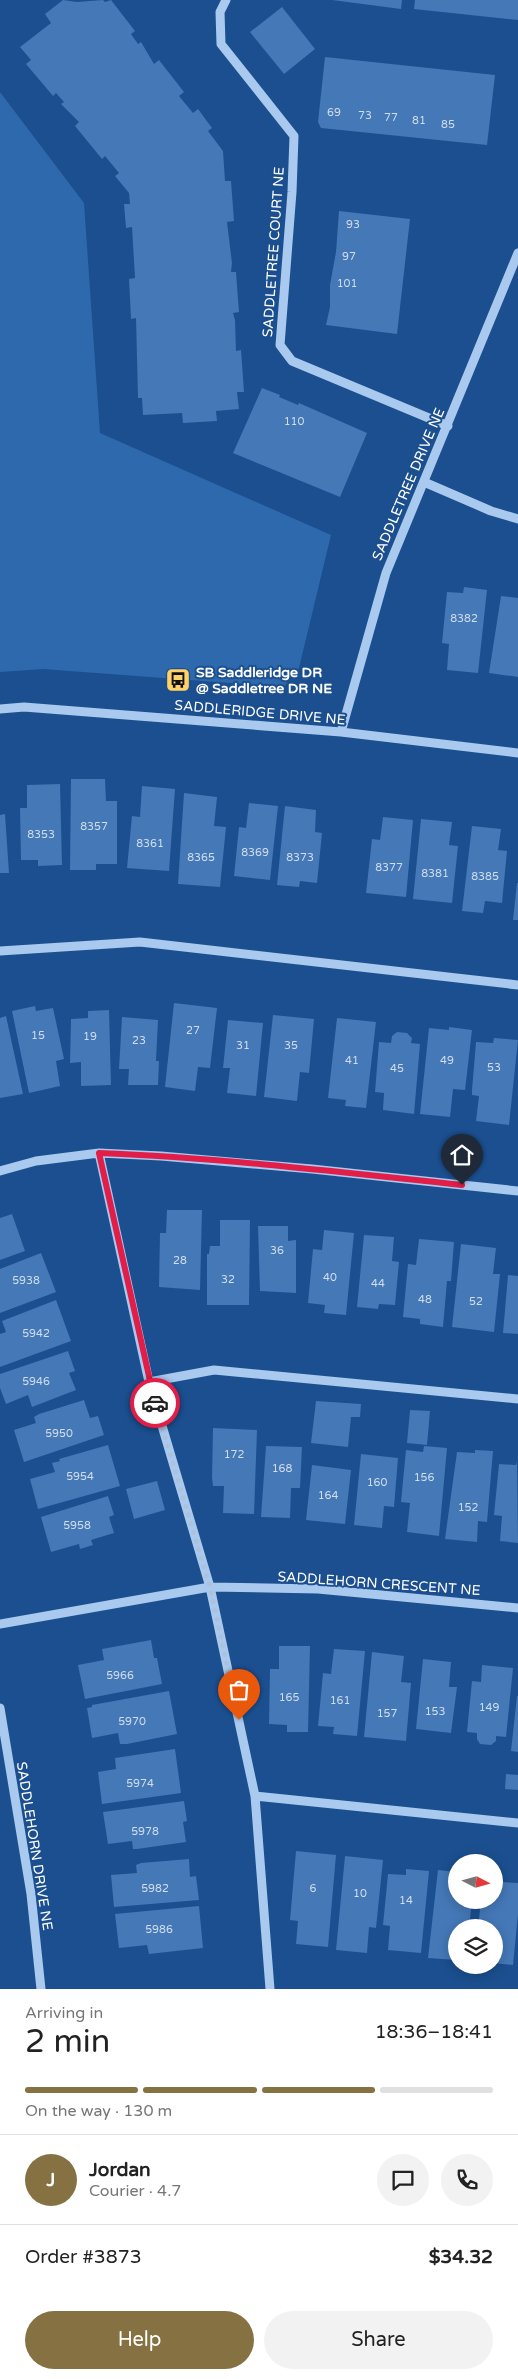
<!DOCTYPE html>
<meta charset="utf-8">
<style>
body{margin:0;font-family:"Varela Round",sans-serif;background:#f2f2f2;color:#222;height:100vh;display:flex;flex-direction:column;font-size:19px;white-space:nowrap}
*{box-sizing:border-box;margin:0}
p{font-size:16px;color:#767676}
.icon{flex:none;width:28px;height:28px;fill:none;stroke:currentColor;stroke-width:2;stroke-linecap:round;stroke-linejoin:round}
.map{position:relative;height:1989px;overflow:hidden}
.drawer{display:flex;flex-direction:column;background:#fff;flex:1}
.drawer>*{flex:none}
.needle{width:32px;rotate:96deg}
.fabs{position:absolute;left:448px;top:1854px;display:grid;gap:10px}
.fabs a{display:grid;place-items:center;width:55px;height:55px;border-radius:50%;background:#fff;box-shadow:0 2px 12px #0003;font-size:25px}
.pin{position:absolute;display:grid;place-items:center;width:42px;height:42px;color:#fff;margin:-51px -21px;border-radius:50% 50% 50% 0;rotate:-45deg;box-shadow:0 0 5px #0007}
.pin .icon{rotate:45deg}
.courier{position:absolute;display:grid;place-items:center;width:50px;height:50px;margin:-25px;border:4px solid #e11d48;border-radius:50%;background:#fff;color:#222;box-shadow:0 1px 6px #0007}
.overview em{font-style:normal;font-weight:600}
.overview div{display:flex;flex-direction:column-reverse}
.overview{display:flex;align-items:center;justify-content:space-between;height:85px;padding:0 25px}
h1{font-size:32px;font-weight:600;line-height:38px}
.bar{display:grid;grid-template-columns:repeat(4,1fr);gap:8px 5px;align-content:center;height:60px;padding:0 25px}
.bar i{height:6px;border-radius:4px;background:#e0e0e0}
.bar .current{background:#857141}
.bar p{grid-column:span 4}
.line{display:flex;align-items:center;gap:12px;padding:0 25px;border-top:1px solid #e0e0e0}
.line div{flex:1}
.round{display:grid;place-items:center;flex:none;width:52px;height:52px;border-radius:26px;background:#f2f2f2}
.action{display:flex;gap:10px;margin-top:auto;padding:10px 25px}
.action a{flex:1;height:58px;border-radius:30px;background:#857141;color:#fff;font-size:20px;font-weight:600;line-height:58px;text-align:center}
.action a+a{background:#f2f2f2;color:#222}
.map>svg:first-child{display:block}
</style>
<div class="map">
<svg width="518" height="1989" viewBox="0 0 518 1989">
<rect width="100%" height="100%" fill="#1b4f8f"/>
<!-- green -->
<path fill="#2e69ad" d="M0 92 84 203 100 433 331 535 299 668 284 687 43 669 0 672Z"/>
<!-- building -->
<path fill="#4478b7" d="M63 0 77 2 103 0 105 2 111 0 135 31 131 34 138 44 141 42 154 64 159 60 184 92 179 96 193 113 198 109 212 128 208 131 223 151 225 181H231L234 221 227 222 232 263 231 272H236L239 312 233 313 235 320 236 351 241 350 244 392H237L239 409 216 411 217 421 183 423 182 413 143 415 142 398H138L136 318 131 319 129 279 135 278 132 227 126 228 124 204H130L129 193 115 176 119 173 105 156 102 159 75 126 79 122 61 104 64 102 56 93 53 96 26 64 31 60 20 47 51 23 45 14Z
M332 0H402L401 9Z
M415 0H518V20L414 9Z
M282 7 315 49 284 74 250 32Z
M325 57 495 75 487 145 321 128 318 122Z
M339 211 410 219 397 334 326 325 330 307V285L336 252Z
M262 388 280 395 279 397 298 405 299 403 367 433 340 497 233 453Z
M464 587 487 590 478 673 447 670 449 644 442 643 447 592 463 593Z
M501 596 518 598V677L489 673Z
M71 779H105L106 801H117V864H96V870H70Z
M60 784 62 865 38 866V860H21L20 808H27V785Z
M142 786 175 789 169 871 127 868 132 816 140 817Z
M184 793 217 797 214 826 226 827 220 887 178 884Z
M249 803 278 806 270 880 234 876 239 827 246 828Z
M285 806 316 810 315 832 322 833 317 883 300 881 299 887 277 885Z
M5 814 9 873H0V815Z
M383 817 413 820 406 897 366 893 372 839 380 840Z
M421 819 452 822 449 845 458 846 452 903 413 899Z
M472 826 501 829 498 850 507 851 502 903 485 901 483 913 462 911Z
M517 883H518V920H513Z
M174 1003 217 1008 210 1068 198 1067 195 1091 165 1087Z
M35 1006 36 1011 53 1008 64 1059 56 1061 60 1086 29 1093 12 1011Z
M109 1010 111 1085 81 1086V1062L70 1063 71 1019 88 1018V1011Z
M273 1015 314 1019 309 1073 300 1072 297 1101 264 1097Z
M6 1016 23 1094 0 1098V1018Z
M122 1017 158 1020 156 1061H159L158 1085H128L129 1069H119Z
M337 1018 376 1022 366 1108 345 1106 346 1100 328 1098Z
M228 1020 263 1023 256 1096 227 1093 230 1068H223Z
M449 1027 472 1030 465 1090 453 1089 450 1117 420 1114 429 1028 449 1030Z
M397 1032 407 1033 412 1038 411 1043 420 1044 414 1114 383 1110 384 1093 375 1092 379 1042 391 1043 392 1036Z
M494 1038 518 1040 509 1125 476 1121 479 1096 472 1095V1090L476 1042 493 1043Z
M167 1210H202L200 1290 159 1287 160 1233H166Z
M12 1214 25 1251 0 1260V1218Z
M220 1220H250L249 1305H207V1254H209L210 1246H220Z
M258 1226H288V1241L296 1240V1293L260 1291Z
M324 1230 354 1233 346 1315 324 1313 325 1305 308 1303 313 1249 322 1250Z
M364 1235 394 1237 392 1261 399 1262 395 1305 379 1304 378 1309 357 1307Z
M419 1239 454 1242 451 1281H447L443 1327 420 1324V1319L403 1317 408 1264 416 1265Z
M461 1244 496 1248 493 1274H500L494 1332 452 1327Z
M41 1253 56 1292 0 1313V1269Z
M508 1275 518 1276V1334L503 1333Z
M56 1300 71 1341 0 1367V1334L6 1332 2 1321Z
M68 1351 75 1371 69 1373 76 1390 32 1407 28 1395 6 1404 0 1388V1374Z
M84 1400 90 1418 98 1416 104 1435 24 1462 14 1430 36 1423 34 1417 39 1414Z
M316 1401 361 1404 360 1417H351L348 1447 311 1443Z
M410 1410 430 1411 427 1445 407 1443Z
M213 1428 257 1430 254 1514 223 1513 224 1486H213L212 1478Z
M108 1445 120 1486 38 1509 30 1479 55 1472 52 1463 60 1461 59 1459Z
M266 1446 302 1447 300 1488H291L290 1518 261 1517Z
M424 1446 447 1448 439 1536 407 1532 410 1503 401 1502 406 1450 423 1452Z
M475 1450 493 1451 487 1522 478 1521 477 1542 445 1539 457 1452 475 1453Z
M361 1454 398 1458 394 1507 384 1506 382 1528 354 1525Z
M517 1461 518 1543 500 1541 502 1516 494 1515 499 1464 516 1465Z
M312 1465 351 1470 345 1524 306 1520Z
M157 1481 165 1510 134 1519 126 1489Z
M108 1496 114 1515 109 1517 114 1533 91 1540 93 1545 80 1549 79 1544 51 1552 41 1517Z
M151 1640 154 1658H157L162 1684 85 1699 78 1665 104 1660 102 1649Z
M279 1646H310L308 1732H287V1725L269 1724 270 1669H279Z
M334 1649 365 1651 357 1736 333 1734 334 1727 318 1726 323 1673 331 1674Z
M372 1652 404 1656 401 1682 411 1683 406 1741 364 1737Z
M423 1659 451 1662 449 1687H457L451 1733 416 1729Z
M482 1665 513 1668 506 1737 496 1736V1741L491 1745 480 1744 477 1739V1733L467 1732 472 1681 481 1682Z
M169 1691 177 1734 127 1744H120L118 1733 92 1738 87 1708 92 1707V1705Z
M517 1696H518V1752L511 1751Z
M175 1749 181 1793 102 1804 98 1772 116 1769 115 1758Z
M506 1774 518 1775V1790L505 1789Z
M184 1801 187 1821 183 1822 186 1842 137 1849H133L132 1841 108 1844 103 1812Z
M296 1851 336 1855 328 1947 296 1944 298 1921 290 1920Z
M345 1856 383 1860 376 1928 369 1927 367 1953 336 1950Z
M189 1859 190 1877 196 1876 199 1900 114 1907 111 1875 137 1873 136 1865 141 1863Z
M406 1869 429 1871 421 1953 388 1950 390 1926 383 1925 388 1874 406 1875Z
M438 1870 456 1872V1900H472L469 1928H456V1960L428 1958Z
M502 1882 518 1883V1914L513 1965 494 1963V1928H478L481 1900H494V1885L501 1886Z
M199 1906 203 1948 149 1954 147 1945 119 1948 115 1914Z"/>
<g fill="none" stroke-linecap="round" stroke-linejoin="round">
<!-- minor -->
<path stroke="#a9c9ee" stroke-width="9" d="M226 0 220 12 221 44 294 136 292 192 280 345 292 361 448 426
M424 482 491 511 518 519
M0 709 24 707 341 732 518 753
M341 732 386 573 518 253
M0 951 140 942 518 985
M99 1153 149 1382 210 1587 255 1796 270 1989
M0 1171 36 1161 99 1153 161 1156 312 1169 518 1191
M149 1382 214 1370 518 1399
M0 1624 210 1587 318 1589 518 1608
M0 1708 31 1894 41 1989
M255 1796 518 1823"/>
</g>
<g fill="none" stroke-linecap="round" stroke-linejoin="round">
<!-- done -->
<path stroke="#afc1d8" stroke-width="5" stroke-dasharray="0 9" d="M155 1403 210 1587 239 1720"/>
<!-- route -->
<path stroke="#e11d48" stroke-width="6" d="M155 1403 99 1153C221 1158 341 1172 462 1185"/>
</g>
<!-- icons -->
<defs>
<symbol id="bus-square" viewBox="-11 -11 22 22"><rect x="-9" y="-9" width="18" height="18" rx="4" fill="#ffd166" stroke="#1b4f8f"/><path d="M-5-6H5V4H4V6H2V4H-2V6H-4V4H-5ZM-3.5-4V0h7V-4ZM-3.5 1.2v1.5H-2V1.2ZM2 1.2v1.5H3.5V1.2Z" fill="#111"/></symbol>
</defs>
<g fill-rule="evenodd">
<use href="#bus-square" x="164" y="666" width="28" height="28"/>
</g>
<g text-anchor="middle" stroke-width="4" stroke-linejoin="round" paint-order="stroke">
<!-- number labels -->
<g font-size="11" fill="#d0dded">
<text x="334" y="116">69</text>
<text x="365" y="119">73</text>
<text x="391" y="121">77</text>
<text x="419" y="124">81</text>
<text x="448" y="128">85</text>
<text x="353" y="228">93</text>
<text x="349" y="260">97</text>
<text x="347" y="287">101</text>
<text x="294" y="425">110</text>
<text x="464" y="622">8382</text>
<text x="94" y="830">8357</text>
<text x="41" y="838">8353</text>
<text x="150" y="847">8361</text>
<text x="255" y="856">8369</text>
<text x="201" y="861">8365</text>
<text x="300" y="861">8373</text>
<text x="389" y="871">8377</text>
<text x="435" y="877">8381</text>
<text x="485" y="880">8385</text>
<text x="193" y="1034">27</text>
<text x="38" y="1039">15</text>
<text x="90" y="1040">19</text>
<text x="139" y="1044">23</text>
<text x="243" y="1049">31</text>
<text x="291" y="1049">35</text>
<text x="352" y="1064">41</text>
<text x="447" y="1064">49</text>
<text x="494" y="1071">53</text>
<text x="397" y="1072">45</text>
<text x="277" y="1254">36</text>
<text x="180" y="1264">28</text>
<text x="330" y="1281">40</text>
<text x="228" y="1283">32</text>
<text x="26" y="1284">5938</text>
<text x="378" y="1287">44</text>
<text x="425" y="1303">48</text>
<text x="476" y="1305">52</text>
<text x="36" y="1337">5942</text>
<text x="36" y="1385">5946</text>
<text x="59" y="1437">5950</text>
<text x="234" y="1458">172</text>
<text x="282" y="1472">168</text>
<text x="80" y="1480">5954</text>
<text x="424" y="1481">156</text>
<text x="377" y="1486">160</text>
<text x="328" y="1499">164</text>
<text x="468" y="1511">152</text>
<text x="77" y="1529">5958</text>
<text x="120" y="1679">5966</text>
<text x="289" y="1701">165</text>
<text x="340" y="1704">161</text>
<text x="489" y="1711">149</text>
<text x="435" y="1715">153</text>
<text x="387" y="1717">157</text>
<text x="132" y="1725">5970</text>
<text x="140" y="1787">5974</text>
<text x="145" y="1835">5978</text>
<text x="155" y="1892">5982</text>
<text x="313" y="1892">6</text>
<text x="360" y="1897">10</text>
<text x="406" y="1904">14</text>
<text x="159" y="1933">5986</text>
</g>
<!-- street labels -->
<g font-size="14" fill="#fff" stroke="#1b4f8f">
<text transform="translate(273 252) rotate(-86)" y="5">SADDLETREE COURT NE</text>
<text transform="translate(408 484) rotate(-67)" y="5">SADDLETREE DRIVE NE</text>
<text transform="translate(260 712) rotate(5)" y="5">SADDLERIDGE DRIVE NE</text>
<text transform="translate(379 1583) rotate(4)" y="5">SADDLEHORN CRESCENT NE</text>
<text transform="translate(35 1846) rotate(81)" y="5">SADDLEHORN DRIVE NE</text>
</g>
<!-- poi labels -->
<g font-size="14" font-weight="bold" fill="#fff" stroke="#1b4f8f" text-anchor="start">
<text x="196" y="677">SB Saddleridge DR<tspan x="196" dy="16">@ Saddletree DR NE</tspan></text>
</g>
</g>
</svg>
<div class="fabs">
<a><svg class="needle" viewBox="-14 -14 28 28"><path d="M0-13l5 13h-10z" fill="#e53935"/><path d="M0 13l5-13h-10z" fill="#767676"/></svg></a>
<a><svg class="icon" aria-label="layers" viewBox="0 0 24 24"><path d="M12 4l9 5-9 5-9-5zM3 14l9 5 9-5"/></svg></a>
</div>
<div class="pin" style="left:239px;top:1720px;background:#ea580c"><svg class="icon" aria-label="bag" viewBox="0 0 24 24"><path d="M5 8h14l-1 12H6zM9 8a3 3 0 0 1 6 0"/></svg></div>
<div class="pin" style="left:462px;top:1185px;background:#1f2937"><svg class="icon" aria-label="home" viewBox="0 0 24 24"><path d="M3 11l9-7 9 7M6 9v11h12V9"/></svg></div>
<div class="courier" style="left:155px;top:1403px"><svg class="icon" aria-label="car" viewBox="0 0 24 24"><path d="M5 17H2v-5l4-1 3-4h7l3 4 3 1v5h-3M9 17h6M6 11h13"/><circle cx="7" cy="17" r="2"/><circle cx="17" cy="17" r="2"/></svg></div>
</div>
<section class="drawer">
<div class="overview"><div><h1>2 min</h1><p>Arriving in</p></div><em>18:36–18:41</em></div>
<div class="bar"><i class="current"></i><i class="current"></i><i class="current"></i><i></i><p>On the way · 130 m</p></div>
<div class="line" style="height:90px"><b class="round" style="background:#857141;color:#fff">J</b><div><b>Jordan</b><p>Courier · 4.7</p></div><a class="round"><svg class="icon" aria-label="chat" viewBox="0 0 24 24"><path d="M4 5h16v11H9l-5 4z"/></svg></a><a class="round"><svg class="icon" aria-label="phone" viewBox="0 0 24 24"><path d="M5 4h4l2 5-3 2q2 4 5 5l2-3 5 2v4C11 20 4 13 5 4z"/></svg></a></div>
<div class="line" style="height:65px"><div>Order #3873</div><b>$34.32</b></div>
<div class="action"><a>Help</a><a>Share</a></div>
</section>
